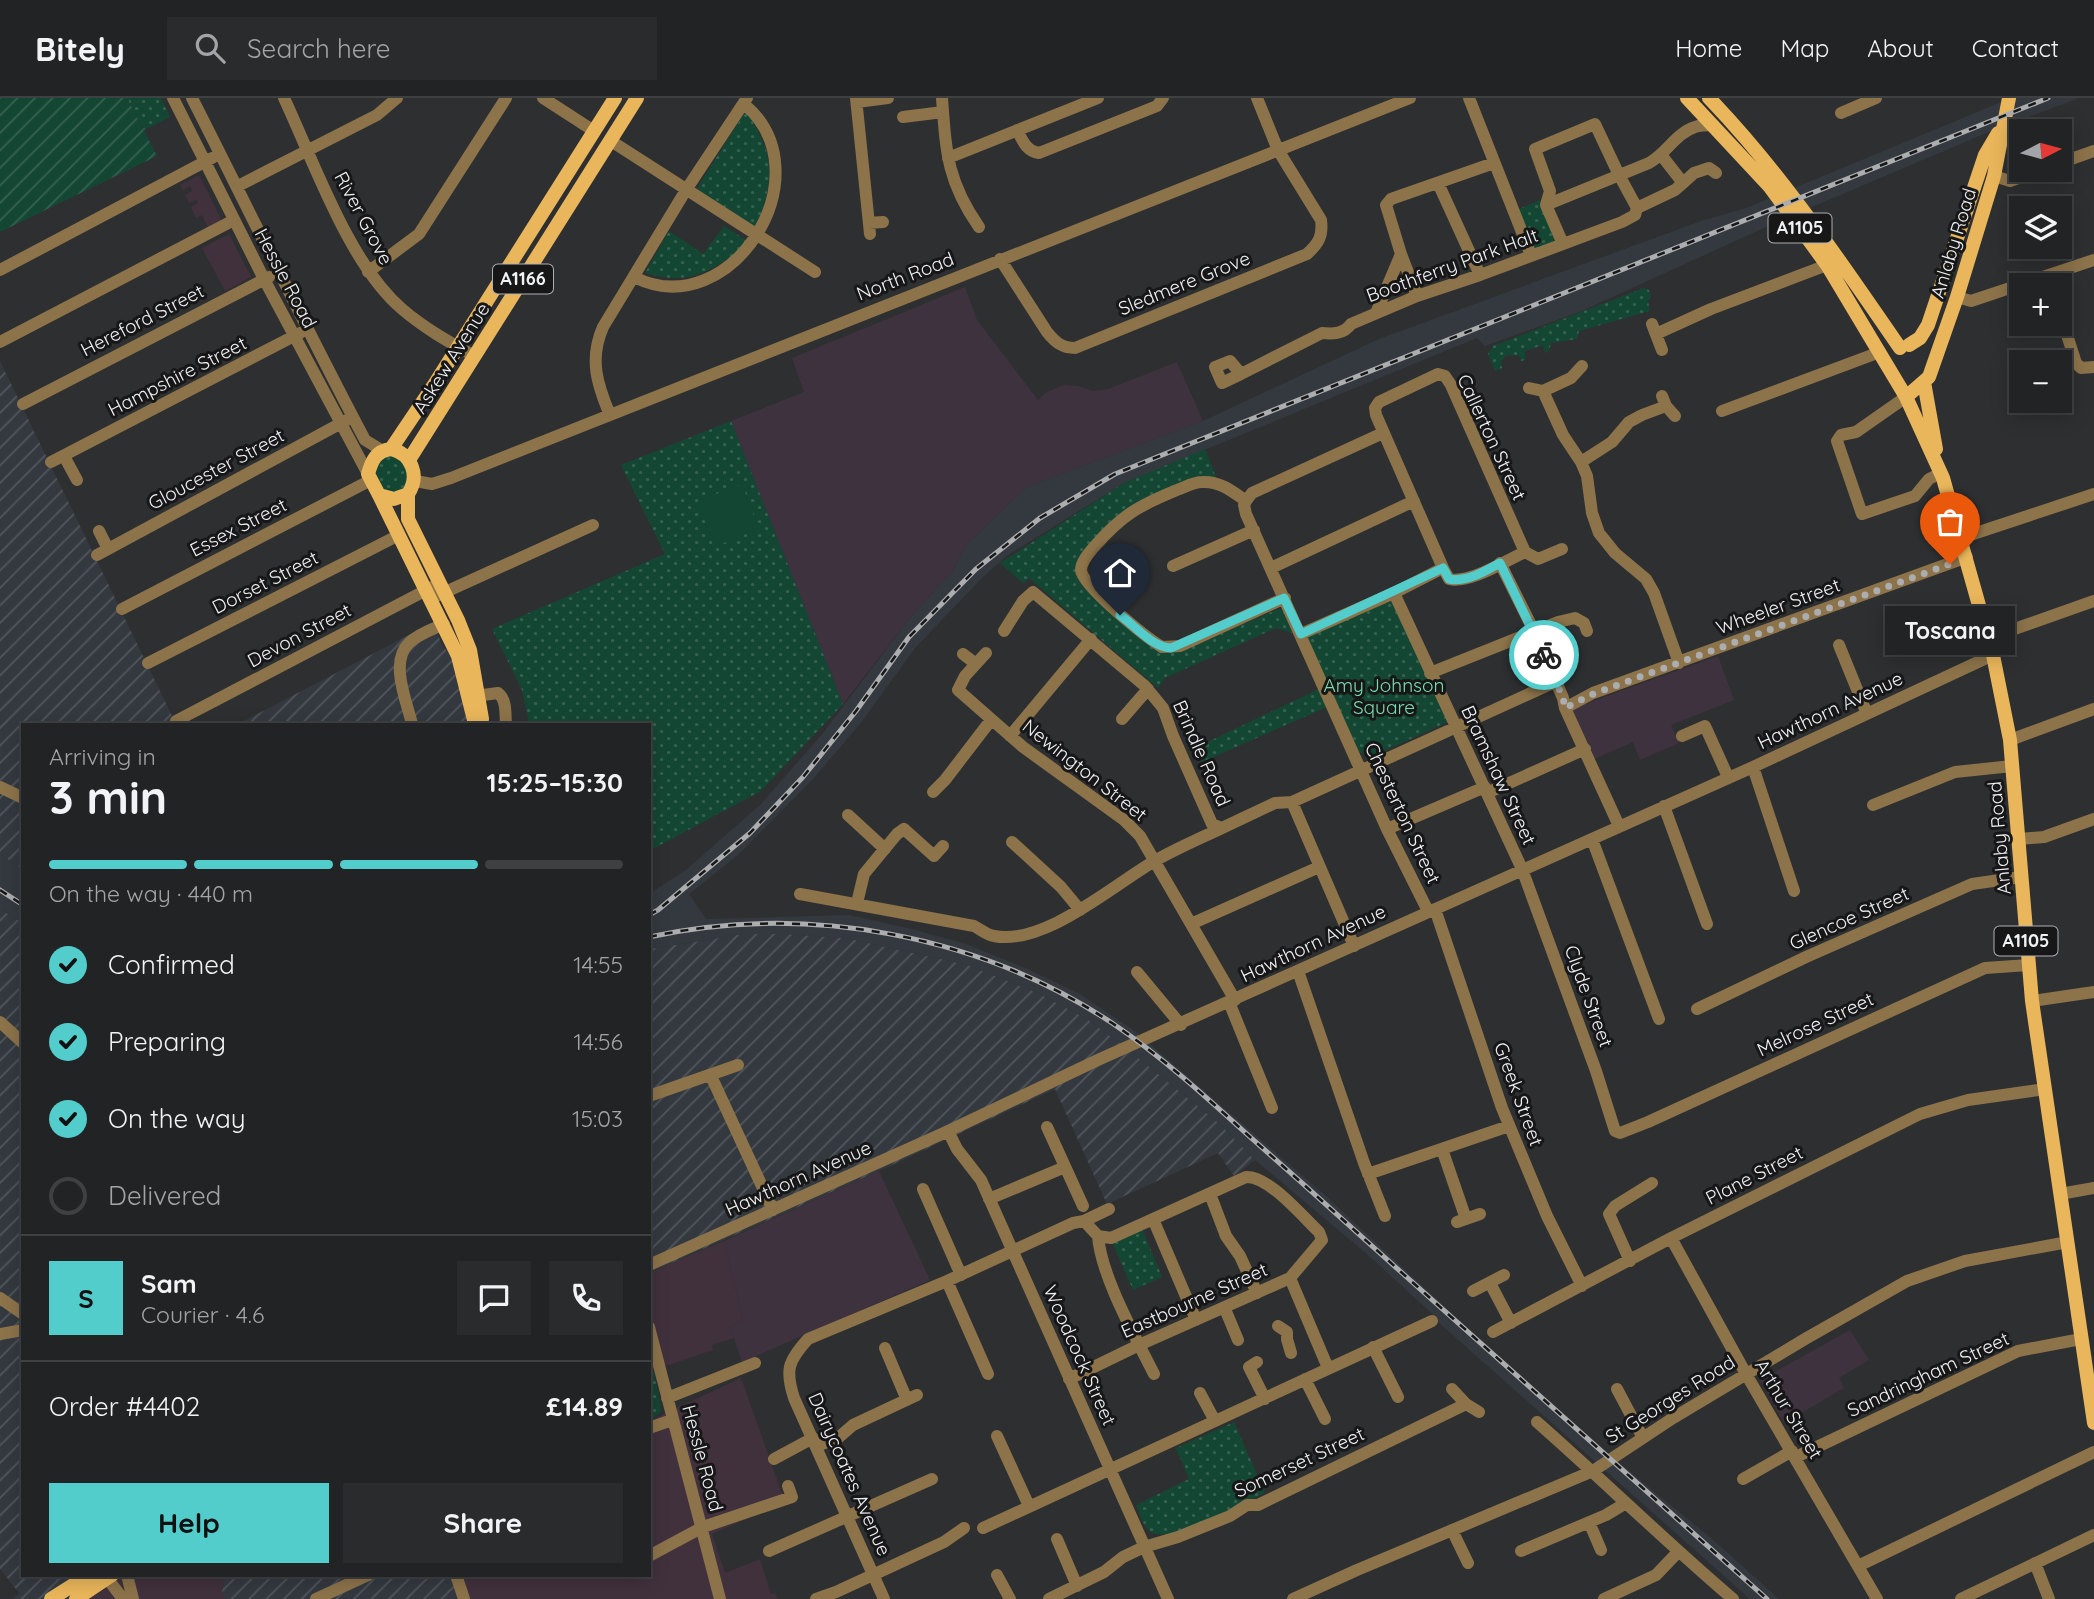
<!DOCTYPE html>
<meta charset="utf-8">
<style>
body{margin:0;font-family:Quicksand,sans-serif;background:#2a2b2d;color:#f1f3f6;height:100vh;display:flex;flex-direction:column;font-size:26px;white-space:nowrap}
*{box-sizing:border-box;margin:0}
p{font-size:23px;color:#a2a4a7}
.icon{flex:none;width:38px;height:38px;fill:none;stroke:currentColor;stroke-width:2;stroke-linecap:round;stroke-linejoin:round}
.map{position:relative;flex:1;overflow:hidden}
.drawer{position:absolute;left:21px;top:625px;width:630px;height:854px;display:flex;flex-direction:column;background:#222325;border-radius:0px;box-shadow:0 4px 18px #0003,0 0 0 2px #3f4042}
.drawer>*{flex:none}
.needle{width:46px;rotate:84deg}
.buttons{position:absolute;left:2009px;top:21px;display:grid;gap:14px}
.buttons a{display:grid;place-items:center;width:63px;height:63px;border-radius:0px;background:#222325;box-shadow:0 4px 18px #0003,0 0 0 2px #3f4042;font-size:35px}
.pin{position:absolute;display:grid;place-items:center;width:60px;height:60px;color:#fff;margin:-72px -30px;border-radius:50% 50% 50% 0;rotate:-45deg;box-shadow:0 0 7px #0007}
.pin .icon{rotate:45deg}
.courier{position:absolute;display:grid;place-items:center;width:70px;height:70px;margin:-35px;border:5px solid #52cdcc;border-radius:50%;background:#fff;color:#222;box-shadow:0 2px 9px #0007}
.bubble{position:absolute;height:49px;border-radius:0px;background:#222325;box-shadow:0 4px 18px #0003,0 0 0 2px #3f4042;font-size:23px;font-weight:800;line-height:49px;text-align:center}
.overview em{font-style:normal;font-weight:800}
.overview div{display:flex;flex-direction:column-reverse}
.overview{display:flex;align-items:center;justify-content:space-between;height:119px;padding:0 28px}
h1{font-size:46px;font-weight:800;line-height:52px}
.bar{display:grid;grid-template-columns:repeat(4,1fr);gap:10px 7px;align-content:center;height:84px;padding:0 28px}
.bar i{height:9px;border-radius:5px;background:#3f4042}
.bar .current{background:#52cdcc}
.bar p{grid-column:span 4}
.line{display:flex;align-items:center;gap:18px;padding:0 28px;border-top:2px solid #3f4042}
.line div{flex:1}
.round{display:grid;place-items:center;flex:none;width:74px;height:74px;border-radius:0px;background:#2a2b2d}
ol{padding:0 28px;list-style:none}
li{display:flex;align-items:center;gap:21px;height:77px}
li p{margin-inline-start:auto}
li .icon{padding:7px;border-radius:50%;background:#52cdcc;color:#111;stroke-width:4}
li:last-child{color:#a2a4a7}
li i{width:38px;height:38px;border:4px solid #3f4042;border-radius:50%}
.button{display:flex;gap:14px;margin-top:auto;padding:14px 28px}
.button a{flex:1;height:80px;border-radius:0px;background:#52cdcc;color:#111;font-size:28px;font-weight:800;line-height:80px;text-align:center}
.button a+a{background:#2a2b2d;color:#f1f3f6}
header{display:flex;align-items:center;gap:42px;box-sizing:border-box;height:98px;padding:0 35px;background:#222325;border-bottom:2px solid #3f4042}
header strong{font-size:33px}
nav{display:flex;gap:38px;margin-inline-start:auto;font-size:24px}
.search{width:490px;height:63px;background:#2a2b2d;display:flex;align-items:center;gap:18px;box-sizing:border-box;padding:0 24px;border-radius:0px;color:#a2a4a7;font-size:26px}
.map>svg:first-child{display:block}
</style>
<header>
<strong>Bitely</strong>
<div class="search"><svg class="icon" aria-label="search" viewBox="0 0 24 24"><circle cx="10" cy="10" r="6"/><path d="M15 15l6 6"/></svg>Search here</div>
<nav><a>Home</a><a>Map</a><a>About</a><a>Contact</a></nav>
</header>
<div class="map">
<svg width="2094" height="1501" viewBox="0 0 2094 1501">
<defs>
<pattern id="industrial-furrows" width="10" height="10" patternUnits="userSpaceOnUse" patternTransform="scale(1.75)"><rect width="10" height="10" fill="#343940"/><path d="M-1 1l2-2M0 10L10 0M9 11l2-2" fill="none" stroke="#52565c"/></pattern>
<pattern id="grass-dots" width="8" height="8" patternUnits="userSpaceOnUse" patternTransform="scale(1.75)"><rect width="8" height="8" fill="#144733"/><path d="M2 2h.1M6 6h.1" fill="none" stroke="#366251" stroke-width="1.8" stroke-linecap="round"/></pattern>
<pattern id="garden-furrows" width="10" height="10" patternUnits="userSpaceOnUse" patternTransform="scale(1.75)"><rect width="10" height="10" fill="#144733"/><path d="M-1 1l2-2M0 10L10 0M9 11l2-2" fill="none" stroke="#366251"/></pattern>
</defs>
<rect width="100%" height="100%" fill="#2e2f31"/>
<!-- commercial -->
<path fill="#41313d" d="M199 77 222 123 208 130 202 117 196 120 191 109 198 105 197 102 189 105 185 97 192 93 190 88 183 92 180 87Z
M229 136 251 179 225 193 202 150Z
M724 1143 743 1222 730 1228 734 1240 712 1247 713 1252 654 1272 649 1260V1175Z
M741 1280 785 1404 712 1436 725 1475 760 1461 771 1496 775 1495 777 1501H470L463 1477H649V1323Z
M104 1477H225L222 1494 225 1501H67Z"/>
<!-- industrial -->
<path fill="url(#industrial-furrows)" d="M0 263 176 626H23V772L0 756Z
M432 525 444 550 456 560 472 626H238Z
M0 811 23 825V1477H104L67 1501H13L15 1498 20 1496 0 1471Z
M743 836H785L846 840 968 867 1038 895 1087 921 1120 945 1220 1026 1255 1062 1234 1078 1218 1055 1107 1106 1055 991 879 1073 649 1175V851Z
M225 1477H463L470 1501H225L222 1494Z"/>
<!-- education -->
<path fill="#3f323f" d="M965 189 977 222 1038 302 1045 295 1064 287 1078 288 1093 293 1108 291 1177 264 1203 323 1027 389 968 445 952 473 910 520 843 606 731 323 804 294 792 260Z
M1718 558 1734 602 1671 627 1679 645 1640 662 1633 644 1592 662 1571 611Z
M879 1073 930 1182 742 1264 730 1228 743 1222 724 1143Z
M1850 1232 1869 1262 1839 1280 1844 1290 1784 1325 1760 1282Z"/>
<!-- built -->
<path fill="#343940" d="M2011 0H2079L1984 36 1779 123 1582 213 1485 248 1477 240 1124 385 1008 457 983 479 915 550 860 626 813 681 738 757 689 796 706 821 849 817 912 831 966 846 1023 869 1080 896 1136 934 1326 1098 1559 1316 1711 1440 1779 1501H1750L1437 1223 1438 1221 1368 1157 1255 1062 1220 1026 1120 945 1087 921 1038 895 968 867 846 840 785 836H743L649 851V796L686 772 761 706 823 635 910 520 952 473 968 445 1027 389 1203 323 1379 241 1701 123 1746 110Z
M0 756 23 772V825L0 811Z"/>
<!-- grass -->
<path fill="url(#grass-dots)" d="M127 0H161L170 19 144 32Z
M746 12C777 64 774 74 757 130L696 92Z
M1540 102 1555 140 1554 146 1538 151 1532 148 1517 112Z
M724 128 749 144C742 153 733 158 723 164 696 181 677 184 645 175L669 133 703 156Z
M1644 190 1649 192 1651 199 1648 203 1650 213 1579 233 1577 241 1551 245 1549 253 1545 255 1543 247 1525 253V262L1521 263 1519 257 1506 258 1501 263 1502 270 1495 273 1488 256 1493 248Z
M731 323 843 606 761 693 649 753V626H529L522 592 492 531 665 456 621 367Z
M1205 351 1216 379 1198 380 1143 401 1077 474 1084 489 1161 554H1176L1184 552 1278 511 1283 512 1292 535 1276 530 1165 580 1158 590 1029 480 1023 485 1000 465 1124 385Z
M386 356 398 359 407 372 408 389 397 396 385 393 376 379 377 365Z
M1392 503 1448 624 1371 659 1357 653 1306 544 1308 537Z
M1319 591 1327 609 1202 664 1195 650Z
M1142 1131 1162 1179 1133 1192 1112 1144Z
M649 1260C653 1266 661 1306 661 1314L649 1323Z
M1234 1324 1265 1395 1183 1433C1150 1441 1147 1437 1136 1407L1189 1381 1176 1350Z"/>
<!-- garden -->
<path fill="url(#garden-furrows)" d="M0 0H127L157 58 0 134Z"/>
<!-- pitch -->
<path fill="#144733" d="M742 386 759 431 716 448 698 403Z"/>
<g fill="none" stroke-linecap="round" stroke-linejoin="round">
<!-- minor -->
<path stroke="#8c734a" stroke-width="12" d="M173 0 264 181 368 376
M192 0C250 114 305 229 365 342L383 353
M284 0C314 64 349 166 402 211 424 230 449 244 474 258
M543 0 594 33
M856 0 870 136
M942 0C946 54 947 83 979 129
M1469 0 1531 157
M857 4 888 0
M1841 15 1876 0
M903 19 943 14
M1017 32C1023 43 1026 53 1039 55L1157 8 1163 0
M611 43 815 174
M948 60 1098 0
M2060 65 2094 53
M1994 78 2010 83 2041 72
M1438 85 1480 177
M1683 85 1694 75 1709 70 1716 75
M238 88 377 17 397 0
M1546 107 1550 93 1535 51 1595 26 1619 77 1637 110
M869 125 883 124
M1563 146 1546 107 1649 65C1666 56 1676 35 1695 29 1700 27 1707 27 1713 27
M1000 161 1047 234C1055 244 1062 250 1075 250L1307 156C1319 145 1323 138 1321 122L1278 52 1257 0
M0 172 212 60
M368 174 419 136 506 0
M634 179C731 228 827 75 744 6
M1417 198 1401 156 1386 107 1391 101 1494 65
M1957 199 1971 203 2094 162
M1376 215 1401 156
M2060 215 2076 265 2081 270 2094 269
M1652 226 1662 252
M1656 236 1711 211 1827 167
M0 244 234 122
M1241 276 1222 285 1215 269 1230 263 1241 276 1322 235C1333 236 1344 236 1351 226L1417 198 1480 177 1622 124 1635 117 1637 110 1675 92 1683 85 1662 58
M1529 290 1543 293 1563 337 1581 364 1587 378 1592 415 1599 435 1615 455 1646 481 1654 495 1679 565
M1543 293 1571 280 1582 268
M1662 298 1666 308 1675 318
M1906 299 1856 334 1841 337 1837 343 1862 416 1915 398 1929 381 1941 375
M23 306 269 179
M1722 313 1880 254
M610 317C597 286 589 261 603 229L686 92 747 0
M64 358 77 382
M51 364 300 235
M1581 364 1612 344 1629 324 1642 317 1666 308
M415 383 432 386 451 380 1410 0
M1246 403C1232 393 1220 383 1202 384 1194 384 1185 389 1177 392 1138 408 1122 417 1094 449 1089 455 1081 464 1081 472 1082 488 1147 540 1162 549L1180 548 1285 500
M1246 403 1244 407 1246 416 1387 731 1428 813
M1246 403 1252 395 1383 335
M99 433 108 451
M1961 440 2094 396
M97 457 347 322
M1500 465 1534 533 1563 600 1565 610 1619 728
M1173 468 1254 432
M1271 470 1414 403
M1443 470 1376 317 1375 310 1379 304 1438 276 1445 278 1451 287 1525 454 1538 461 1562 451
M1394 495 1443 470 1449 481C1470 486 1505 463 1525 454
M430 501 593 427
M122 511 371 382
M1004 533 1023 503 1033 494 1145 588 1163 610 1173 638 1212 726 1222 730 1275 705 1292 704 1555 584
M1301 536 1394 495 1522 771 1596 973 1615 1033 1620 1035 1648 1024 1985 870 2029 867
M1989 540 2094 503
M1839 547 1867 616
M986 555 965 578 958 592 1023 649 1124 722 1140 738 1235 902
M963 556 976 566
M148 565 399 437
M1430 575 1558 524 1575 520 1584 525 1587 533
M468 599 498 595C507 602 505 615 506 626
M1565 610 1593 595 1967 459
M1122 621 1148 591
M176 623 434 488
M412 626C407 604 389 564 409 545 418 536 433 531 444 526
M1010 638 1091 541
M1682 638 1705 628 1728 679
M2010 642 2094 611
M1753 669 1794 793
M0 689 23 700
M933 694 945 682 991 622
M1487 695 1585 651
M1292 704 1354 848
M1873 707 1955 674 2012 668
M1664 708 1707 826
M848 717 885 751
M1387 731 1485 689
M1592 741 1659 921
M2019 741 2044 739 2094 721
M1012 744 1061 789 1080 812
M800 796 974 828C980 831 987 837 994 838 1044 848 1112 788 1153 764 1175 751 1199 741 1222 730
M857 805 864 776 897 736 904 731 934 758 943 748
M1435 811 1502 1010 1547 1118 1582 1188
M1191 826 1319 769
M1298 873 1364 1065 1385 1118
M1137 874 1181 927
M2032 903 2094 894
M1229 904 1272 1010
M1697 911 1806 859 1972 786 2021 779
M0 924 23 945
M711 978 773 1112
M649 998 738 967
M1047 1029 1083 1108
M948 1033 957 1051 981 1082 1168 1501
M1442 1051 1466 1121
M1368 1076 1509 1028
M923 1091 961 1177
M1210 1096 1226 1138 1240 1158 1257 1195
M2060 1096 2094 1090
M989 1101 1065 1069
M1153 1121 1196 1222
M1084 1123 1109 1111
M1457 1124 1480 1116
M1098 1138C1101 1178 1135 1238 1154 1276
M1671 1140 1746 1276 1877 1501
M1630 1163 1609 1116 1615 1108 1652 1085
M649 1167 944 1035 1100 961 1753 669 1993 557
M1290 1180 1328 1270
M947 1183 988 1276
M1490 1185 1511 1225
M1473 1193 1504 1177
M0 1200 23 1216
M1225 1211 1238 1242
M1278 1228 1287 1234V1241L1291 1255
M649 1229 720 1501
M1493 1234 1671 1140 1920 1016 1968 1002 2045 991
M0 1236 23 1232
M1373 1249 1398 1299
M885 1250 907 1302
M1257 1264 1249 1269 1265 1301
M1305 1281 1325 1321
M1452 1291 1466 1306 1479 1314
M1617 1291 1643 1340
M1200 1295 1215 1323
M667 1300 755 1265
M1537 1324C1603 1382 1666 1444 1733 1501
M649 1330 672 1322
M997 1338 1029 1408
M817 1348 838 1340 853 1327 917 1297
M1796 1359 2018 1253 2081 1241
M774 1361 813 1340
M1743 1381 1792 1353
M1589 1424 1601 1452
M983 1430 1432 1223
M1452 1432 1468 1465
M1057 1441 1077 1488
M769 1453 932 1381
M1521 1453 1606 1417 1626 1405
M649 1458 703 1429 792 1399 788 1388
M2035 1465 2049 1501
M1858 1468 2094 1354
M127 1477 133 1501
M456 1477 464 1501
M997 1477 1010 1501
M107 1480 123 1501
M316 1501 368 1477
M816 1501 836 1494 944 1444 964 1430
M884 1501 794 1300C785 1272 788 1263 808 1241L947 1183 1073 1125 1084 1123 1098 1138 1111 1140 1246 1079C1269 1078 1302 1118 1319 1134L1322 1142 1290 1180 1139 1247 1069 1281
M1049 1501 1104 1474 1123 1459 1144 1449 1178 1439 1230 1418 1247 1407H1258L1466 1306
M1293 1501 1357 1472 1593 1373 1673 1320 1805 1241 1907 1183 1965 1163 2068 1144
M1604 1501 1656 1477 1678 1454
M1961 1501 2094 1437"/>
<!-- major -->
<path stroke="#eab65b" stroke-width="14" d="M1687 0 1770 89 1827 167 1906 299 1943 380 1993 557 2010 642 2032 903 2094 1325
M1709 0C1782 76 1840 163 1900 250
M1909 247 1920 240 1928 227 1985 57 1998 35
M1924 284 1936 351
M1906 299 1929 279 1957 199 1994 78 2009 0
M391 351 434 287 615 0
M391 351C412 356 420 378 408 396L394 401 379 397 368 376C372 362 376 353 391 351Z
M409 362 637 0
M408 396V421L458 522 470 552 482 621
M379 397 458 558 475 626
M51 1501 89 1477
M76 1501 112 1477"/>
<defs>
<path id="rail" d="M0 792 23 807
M649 817 658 812 750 735 803 679 856 613 909 539 976 471 1040 420 1115 376 2048 0
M649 839C806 805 978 836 1112 925 1161 958 1205 998 1249 1038 1300 1083 1350 1128 1401 1174 1523 1283 1645 1392 1767 1501"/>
</defs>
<!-- rail casing -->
<use href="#rail" stroke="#acadaf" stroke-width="5"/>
<!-- rail -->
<use href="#rail" stroke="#171718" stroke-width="2.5" stroke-dasharray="8" stroke-linecap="butt"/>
</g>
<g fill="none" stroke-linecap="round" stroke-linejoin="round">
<!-- done -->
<path stroke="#acadaf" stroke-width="7" stroke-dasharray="0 12.6" d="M1544 557 1563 600 1565 610 1593 596 1950 466"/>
<!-- route -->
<path stroke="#52cdcc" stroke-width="9" d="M1120 517C1135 528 1152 549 1171 550L1284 500 1301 536 1443 470 1449 481C1466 485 1485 473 1500 465L1544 557"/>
</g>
<g text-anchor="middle" stroke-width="6" stroke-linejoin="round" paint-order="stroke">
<!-- shield labels -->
<g fill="#171718" stroke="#afb0b1" stroke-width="2">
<rect x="1768.5" y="115.5" width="63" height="29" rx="5"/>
<rect x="493" y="166.5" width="60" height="29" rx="5"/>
<rect x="1994.5" y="828.5" width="63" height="29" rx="5"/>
</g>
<g font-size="18" font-weight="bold" fill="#f0f1f3">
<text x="1800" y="136">A1105</text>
<text x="523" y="187">A1166</text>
<text x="2026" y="849">A1105</text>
</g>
<!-- street labels -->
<g font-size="19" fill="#f0f1f3" stroke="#171718">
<text transform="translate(364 120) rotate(62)" y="7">River Grove</text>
<text transform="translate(1953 145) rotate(-73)" y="7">Anlaby Road</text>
<text transform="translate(1452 167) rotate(-20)" y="7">Boothferry Park Halt</text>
<text transform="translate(905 178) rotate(-21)" y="7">North Road</text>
<text transform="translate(286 180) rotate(62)" y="7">Hessle Road</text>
<text transform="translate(1184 185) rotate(-22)" y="7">Sledmere Grove</text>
<text transform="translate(142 222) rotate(-27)" y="7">Hereford Street</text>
<text transform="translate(451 260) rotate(-58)" y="7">Askew Avenue</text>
<text transform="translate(177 278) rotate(-27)" y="7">Hampshire Street</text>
<text transform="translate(1492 339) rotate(65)" y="7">Callerton Street</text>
<text transform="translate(216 371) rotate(-28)" y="7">Gloucester Street</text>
<text transform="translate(238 429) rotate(-27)" y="7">Essex Street</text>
<text transform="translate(265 484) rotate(-27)" y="7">Dorset Street</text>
<text transform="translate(1778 508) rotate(-20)" y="7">Wheeler Street</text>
<text transform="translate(299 537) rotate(-28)" y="7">Devon Street</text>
<text transform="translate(1830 612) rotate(-25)" y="7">Hawthorn Avenue</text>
<text transform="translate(1202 655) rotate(66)" y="7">Brindle Road</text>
<text transform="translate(1085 672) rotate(38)" y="7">Newington Street</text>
<text transform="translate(1499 677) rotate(65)" y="7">Bramshaw Street</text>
<text transform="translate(1403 715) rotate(65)" y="7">Chesterton Street</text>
<text transform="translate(1999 740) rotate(-95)" y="7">Anlaby Road</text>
<text transform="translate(1849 820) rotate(-24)" y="7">Glencoe Street</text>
<text transform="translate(1313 845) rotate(-25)" y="7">Hawthorn Avenue</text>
<text transform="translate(1589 898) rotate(70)" y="7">Clyde Street</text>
<text transform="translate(1815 926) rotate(-25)" y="7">Melrose Street</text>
<text transform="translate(1519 996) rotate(70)" y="7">Greek Street</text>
<text transform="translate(1754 1077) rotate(-27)" y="7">Plane Street</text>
<text transform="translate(798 1080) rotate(-24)" y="7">Hawthorn Avenue</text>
<text transform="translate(1194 1202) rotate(-24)" y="7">Eastbourne Street</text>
<text transform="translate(1080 1257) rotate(66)" y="7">Woodcock Street</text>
<text transform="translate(1928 1276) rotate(-25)" y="7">Sandringham Street</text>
<text transform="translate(1670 1301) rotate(-32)" y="7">St Georges Road</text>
<text transform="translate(1789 1311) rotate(59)" y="7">Arthur Street</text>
<text transform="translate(703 1360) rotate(75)" y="7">Hessle Road</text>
<text transform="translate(1299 1364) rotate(-25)" y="7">Somerset Street</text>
<text transform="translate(850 1376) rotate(66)" y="7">Dairycoates Avenue</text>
</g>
<!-- park labels -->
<g font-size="19" fill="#78ddaf" stroke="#171718">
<text x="1384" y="594">Amy Johnson<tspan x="1384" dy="22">Square</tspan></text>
</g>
</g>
</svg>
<div class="buttons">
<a><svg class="needle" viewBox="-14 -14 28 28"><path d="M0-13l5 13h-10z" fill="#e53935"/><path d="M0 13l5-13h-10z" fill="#a2a4a7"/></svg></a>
<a><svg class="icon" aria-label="layers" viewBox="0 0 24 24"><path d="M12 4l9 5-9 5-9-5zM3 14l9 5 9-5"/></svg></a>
<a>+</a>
<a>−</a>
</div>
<div class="pin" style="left:1950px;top:466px;background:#ea580c"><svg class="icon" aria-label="bag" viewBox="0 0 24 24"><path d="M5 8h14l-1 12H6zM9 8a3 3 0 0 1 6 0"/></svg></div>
<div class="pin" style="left:1120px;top:517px;background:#1f2937"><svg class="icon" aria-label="home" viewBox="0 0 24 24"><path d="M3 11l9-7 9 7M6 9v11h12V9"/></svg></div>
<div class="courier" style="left:1544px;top:557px"><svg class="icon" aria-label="bike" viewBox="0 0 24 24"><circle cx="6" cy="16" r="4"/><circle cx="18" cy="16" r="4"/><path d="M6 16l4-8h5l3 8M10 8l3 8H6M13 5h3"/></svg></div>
<div class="bubble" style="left:1885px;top:508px;width:130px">Toscana</div>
<section class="drawer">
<div class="overview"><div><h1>3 min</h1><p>Arriving in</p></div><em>15:25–15:30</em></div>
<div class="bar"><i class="current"></i><i class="current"></i><i class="current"></i><i></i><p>On the way · 440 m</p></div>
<ol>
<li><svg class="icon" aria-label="check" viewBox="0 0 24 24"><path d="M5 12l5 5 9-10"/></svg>Confirmed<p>14:55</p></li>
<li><svg class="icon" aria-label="check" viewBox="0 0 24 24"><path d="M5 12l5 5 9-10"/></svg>Preparing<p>14:56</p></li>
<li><svg class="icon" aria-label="check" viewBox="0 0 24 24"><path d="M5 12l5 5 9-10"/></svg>On the way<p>15:03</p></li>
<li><i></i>Delivered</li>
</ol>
<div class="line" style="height:126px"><b class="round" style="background:#52cdcc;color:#111">S</b><div><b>Sam</b><p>Courier · 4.6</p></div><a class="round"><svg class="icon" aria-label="chat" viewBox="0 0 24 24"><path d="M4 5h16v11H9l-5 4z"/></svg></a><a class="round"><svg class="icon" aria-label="phone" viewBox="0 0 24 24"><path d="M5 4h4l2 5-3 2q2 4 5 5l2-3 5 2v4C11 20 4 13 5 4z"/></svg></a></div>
<div class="line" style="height:91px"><div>Order #4402</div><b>£14.89</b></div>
<div class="button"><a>Help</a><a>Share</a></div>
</section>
</div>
